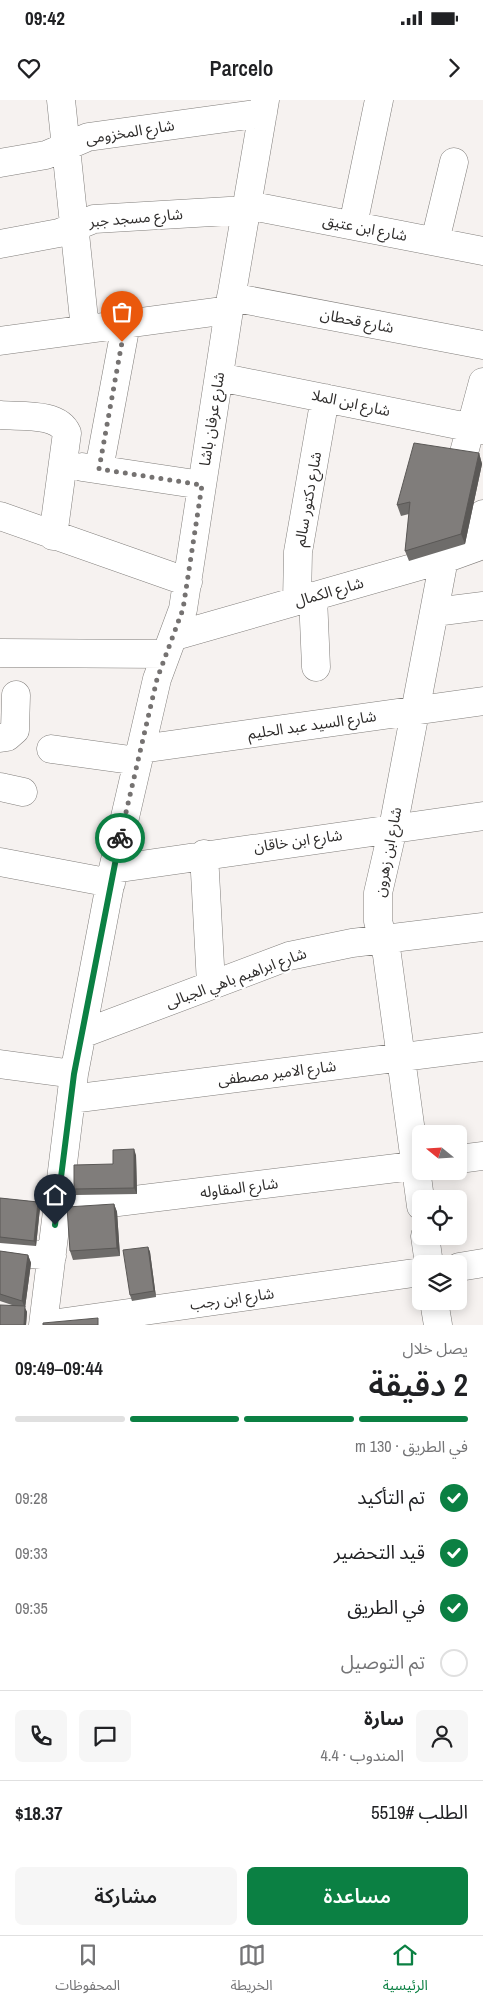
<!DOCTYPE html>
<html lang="ar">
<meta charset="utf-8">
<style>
body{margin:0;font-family:"Archivo Narrow","Noto Sans Arabic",sans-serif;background:#f6f6f6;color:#202124;direction:rtl;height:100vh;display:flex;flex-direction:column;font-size:19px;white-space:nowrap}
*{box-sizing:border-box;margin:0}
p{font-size:16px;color:#757577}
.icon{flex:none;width:28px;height:28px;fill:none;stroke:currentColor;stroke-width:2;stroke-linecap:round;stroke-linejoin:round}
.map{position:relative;height:1225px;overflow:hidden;direction:ltr}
.drawer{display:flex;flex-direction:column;background:#fff;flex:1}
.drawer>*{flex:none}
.needle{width:32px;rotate:288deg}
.tools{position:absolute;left:412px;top:1025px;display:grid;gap:10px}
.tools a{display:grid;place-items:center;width:55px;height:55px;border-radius:8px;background:#fff;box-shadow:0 2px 12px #0003;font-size:25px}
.pin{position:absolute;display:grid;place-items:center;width:42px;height:42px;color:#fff;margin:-51px -21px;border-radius:50% 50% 50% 0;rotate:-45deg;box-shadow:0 0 5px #0007}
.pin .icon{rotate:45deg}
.courier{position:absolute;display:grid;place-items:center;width:50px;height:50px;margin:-25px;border:4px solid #0b8043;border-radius:50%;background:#fff;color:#222;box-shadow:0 1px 6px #0007}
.headline em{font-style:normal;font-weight:600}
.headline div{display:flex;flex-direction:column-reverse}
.headline{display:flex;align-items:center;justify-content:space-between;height:85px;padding:0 15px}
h1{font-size:32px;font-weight:600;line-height:38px}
.bar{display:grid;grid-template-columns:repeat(4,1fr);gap:8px 5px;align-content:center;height:60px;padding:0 15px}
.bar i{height:6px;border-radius:4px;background:#e0e0e0}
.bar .active{background:#0b8043}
.bar p{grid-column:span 4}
.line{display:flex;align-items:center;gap:12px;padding:0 15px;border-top:1px solid #e0e0e0}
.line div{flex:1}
.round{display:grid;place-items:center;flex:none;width:52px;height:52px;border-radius:8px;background:#f6f6f6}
ol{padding:0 15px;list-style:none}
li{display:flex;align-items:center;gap:15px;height:55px}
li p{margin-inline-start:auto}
li .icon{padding:5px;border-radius:50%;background:#0b8043;color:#fff;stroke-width:4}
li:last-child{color:#757577}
li i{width:28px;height:28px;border:2px solid #e0e0e0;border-radius:50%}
.action{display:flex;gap:10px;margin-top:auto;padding:10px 15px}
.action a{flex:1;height:58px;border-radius:8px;background:#0b8043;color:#fff;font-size:20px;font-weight:600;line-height:58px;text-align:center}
.action a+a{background:#f6f6f6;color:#202124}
.status{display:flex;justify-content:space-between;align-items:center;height:35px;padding:0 25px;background:#fff;direction:ltr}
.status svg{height:14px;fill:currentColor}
header{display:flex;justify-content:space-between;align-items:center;height:65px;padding:0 15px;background:#fff;font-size:22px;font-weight:600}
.tab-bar{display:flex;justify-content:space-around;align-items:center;height:70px;border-top:1px solid #e0e0e0;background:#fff;font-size:14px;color:#757577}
.tab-bar a{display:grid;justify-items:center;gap:2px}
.tab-bar .active{color:#0b8043}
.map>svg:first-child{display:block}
</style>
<div class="status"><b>09:42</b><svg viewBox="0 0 49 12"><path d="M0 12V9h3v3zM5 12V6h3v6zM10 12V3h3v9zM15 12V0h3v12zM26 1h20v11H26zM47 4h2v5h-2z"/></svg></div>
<header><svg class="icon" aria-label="forward" viewBox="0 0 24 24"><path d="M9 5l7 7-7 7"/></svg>Parcelo<svg class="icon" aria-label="heart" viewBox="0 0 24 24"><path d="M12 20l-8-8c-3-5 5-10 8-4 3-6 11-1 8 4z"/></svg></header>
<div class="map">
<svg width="483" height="1225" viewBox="0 0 483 1225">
<rect width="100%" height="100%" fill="#f6f2f0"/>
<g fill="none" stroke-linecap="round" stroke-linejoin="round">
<defs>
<path id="minor" d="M61 0 85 229
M0 63 46 55 88 37 263 13
M247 105 483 151
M353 125 379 0
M435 141 454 62
M0 144 59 133 94 119 246 110
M231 197 483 245
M0 241 229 210
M219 277 483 330
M0 315C20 317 58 312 67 333L53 436
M82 367 202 385
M99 369 126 224
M455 386 483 282
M0 416 188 482
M474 448 483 414
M313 497 316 567
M297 501 298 452 325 298
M435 512 483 506
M175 536 444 459 483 445
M0 553 165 554
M0 638 7 637 15 630 16 595
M51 649 138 661
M141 649 483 601
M0 687 23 692
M204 754 211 884
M0 762 111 783
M113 769 483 716
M82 934 289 856 352 843 483 827
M0 964 74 974
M71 999 483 947
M459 1059 483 1056
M421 1106 387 855 378 821V793L393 728 444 459
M69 1108 421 1065
M425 1136 429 1164
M0 1151 52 1156
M459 1167 483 1163
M434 1201 438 1225
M51 1224 421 1172
M43 1225 74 974 113 769 157 579 183 509 229 210 265 0"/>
</defs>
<!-- minor casing -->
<use href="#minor" stroke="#817e7b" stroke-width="29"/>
<!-- minor -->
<use href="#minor" stroke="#fff" stroke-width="28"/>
</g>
<!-- wall -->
<path fill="#6e6c6a" d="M479 353 482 364 465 444 409 461 405 451 409 414 401 416 397 405Z
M136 1055 137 1094 76 1095 74 1089 113 1064Z
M0 1098 38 1102 40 1108 36 1146 0 1143Z
M114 1104 117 1112 120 1156 73 1160 70 1151Z
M148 1147 150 1152 156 1197 132 1201 130 1195Z
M0 1151 28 1155 31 1163 25 1208 27 1212 26 1225H0L12 1205 0 1201Z"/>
<!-- shaded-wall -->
<path fill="#5a5856" d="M479 353 482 364 465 444 461 434Z
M134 1049 136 1055 137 1094 134 1088Z
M38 1102 40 1108 36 1146 34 1141Z
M114 1104 117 1112 120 1156 117 1148Z
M148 1147 150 1152 156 1197 154 1191Z
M28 1155 31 1163 25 1208 27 1212 26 1225H24L25 1208 22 1201Z"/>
<!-- building -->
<path fill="#807d7b" stroke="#5a5856" d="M414 343 479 353 461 434 405 451 410 402 397 405Z
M134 1049V1088L74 1089V1065L113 1064V1050Z
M0 1098 38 1102 34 1141 0 1137Z
M114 1104 117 1148 70 1151 67 1107Z
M148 1147 154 1191 130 1195 123 1150Z
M0 1151 28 1155 22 1201 0 1194Z
M0 1205 25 1206 24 1225H0Z
M98 1218V1225H43V1223Z"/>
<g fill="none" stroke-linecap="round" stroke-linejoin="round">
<!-- done -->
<path stroke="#757271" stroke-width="5" stroke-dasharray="0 9" d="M120 738 157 579 183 509 202 385 99 369 122 242"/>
<!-- route -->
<path stroke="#0b8043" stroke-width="6" d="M55 1125 74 974 120 738"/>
</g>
<g text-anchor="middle" stroke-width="4.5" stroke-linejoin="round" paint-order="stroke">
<!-- street labels -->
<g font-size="15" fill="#2f2d2c" stroke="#fff">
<text transform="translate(130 32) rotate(-9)" y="5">شارع المخزومى</text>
<text transform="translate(136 118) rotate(-5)" y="5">شارع مسجد جبر</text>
<text transform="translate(365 128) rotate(11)" y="5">شارع ابن عتيق</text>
<text transform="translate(357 221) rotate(11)" y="5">شارع قحطان</text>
<text transform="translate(351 303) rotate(12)" y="5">شارع ابن الملا</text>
<text transform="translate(212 319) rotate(-81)" y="5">شارع عرفان باشا</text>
<text transform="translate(308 399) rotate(-80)" y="5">شارع دكتور سالم</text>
<text transform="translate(329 492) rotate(-16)" y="5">شارع الكمال</text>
<text transform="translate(312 625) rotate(-8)" y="5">شارع السيد عبد الحليم</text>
<text transform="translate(298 741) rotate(-8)" y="5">شارع ابن خاقان</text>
<text transform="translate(388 752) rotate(-79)" y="5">شارع ابن زهرون</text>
<text transform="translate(236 878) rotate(-20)" y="5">شارع ابراهيم باهي الجبالى</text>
<text transform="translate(277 973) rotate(-7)" y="5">شارع الامير مصطفى</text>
<text transform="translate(239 1088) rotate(-7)" y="5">شارع المقاوله</text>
<text transform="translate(232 1199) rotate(-8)" y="5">شارع ابن رجب</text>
</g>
</g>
</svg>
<div class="tools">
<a><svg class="needle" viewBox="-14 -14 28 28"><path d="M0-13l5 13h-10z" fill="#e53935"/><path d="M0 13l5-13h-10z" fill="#757577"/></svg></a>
<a><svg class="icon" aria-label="locate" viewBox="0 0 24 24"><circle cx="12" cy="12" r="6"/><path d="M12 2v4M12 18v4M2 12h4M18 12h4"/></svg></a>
<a><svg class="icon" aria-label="layers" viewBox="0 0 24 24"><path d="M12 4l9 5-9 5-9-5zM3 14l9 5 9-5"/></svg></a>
</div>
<div class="pin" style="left:122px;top:242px;background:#ea580c"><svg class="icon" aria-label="bag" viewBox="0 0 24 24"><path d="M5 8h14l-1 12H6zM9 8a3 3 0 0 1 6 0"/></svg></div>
<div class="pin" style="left:55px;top:1125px;background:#1f2937"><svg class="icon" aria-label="home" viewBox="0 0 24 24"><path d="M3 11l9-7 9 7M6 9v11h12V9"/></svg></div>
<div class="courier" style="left:120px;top:738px"><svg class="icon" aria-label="bike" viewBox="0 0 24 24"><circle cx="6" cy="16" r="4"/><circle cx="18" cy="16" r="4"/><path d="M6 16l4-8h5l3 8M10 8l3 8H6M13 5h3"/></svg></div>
</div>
<section class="drawer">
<div class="headline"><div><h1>2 دقيقة</h1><p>يصل خلال</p></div><em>09:44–09:49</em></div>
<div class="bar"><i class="active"></i><i class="active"></i><i class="active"></i><i></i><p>في الطريق · 130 m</p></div>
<ol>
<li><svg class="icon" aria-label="check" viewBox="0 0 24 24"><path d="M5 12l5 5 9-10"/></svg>تم التأكيد<p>09:28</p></li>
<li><svg class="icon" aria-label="check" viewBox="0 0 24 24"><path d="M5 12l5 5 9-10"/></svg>قيد التحضير<p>09:33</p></li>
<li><svg class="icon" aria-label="check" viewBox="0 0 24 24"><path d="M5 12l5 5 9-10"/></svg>في الطريق<p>09:35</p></li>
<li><i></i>تم التوصيل</li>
</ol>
<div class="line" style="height:90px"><a class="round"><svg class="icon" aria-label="person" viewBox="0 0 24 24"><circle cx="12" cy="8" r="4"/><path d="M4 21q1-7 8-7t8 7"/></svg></a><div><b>سارة</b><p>المندوب · 4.4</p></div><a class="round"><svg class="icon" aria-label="chat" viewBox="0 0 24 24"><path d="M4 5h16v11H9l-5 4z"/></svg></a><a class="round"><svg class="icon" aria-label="phone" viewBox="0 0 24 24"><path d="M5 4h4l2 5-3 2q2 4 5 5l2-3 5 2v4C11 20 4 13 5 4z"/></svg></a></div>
<div class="line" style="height:65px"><div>الطلب #5519</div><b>$18.37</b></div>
<div class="action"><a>مساعدة</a><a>مشاركة</a></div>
</section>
<nav class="tab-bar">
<a class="active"><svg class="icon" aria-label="home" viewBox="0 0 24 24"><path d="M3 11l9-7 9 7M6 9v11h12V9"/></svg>الرئيسية</a>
<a><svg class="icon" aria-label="map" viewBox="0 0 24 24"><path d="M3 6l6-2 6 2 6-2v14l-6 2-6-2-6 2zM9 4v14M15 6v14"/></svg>الخريطة</a>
<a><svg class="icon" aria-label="saved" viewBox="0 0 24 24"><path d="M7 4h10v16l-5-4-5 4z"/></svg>المحفوظات</a>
</nav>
